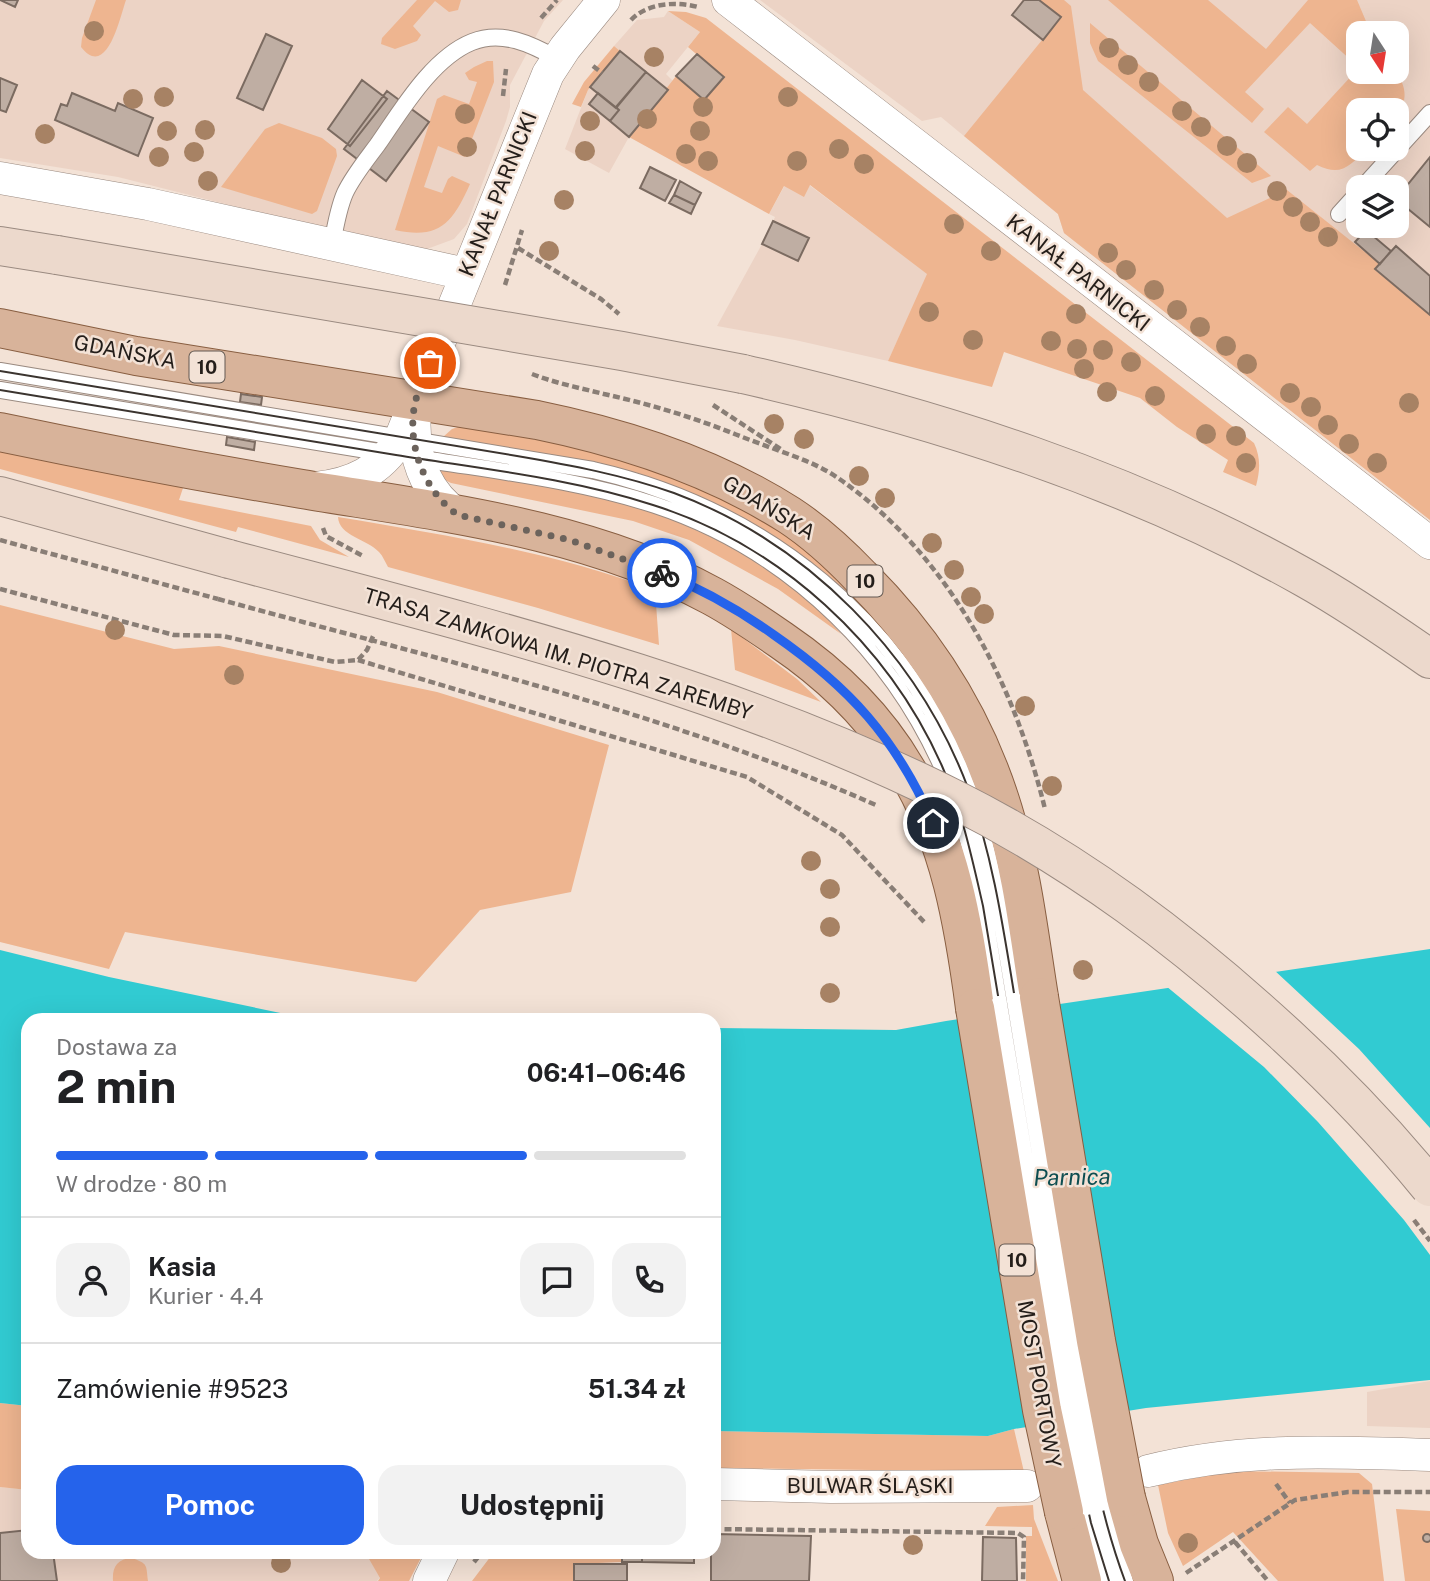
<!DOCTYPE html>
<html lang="pl">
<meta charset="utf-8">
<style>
body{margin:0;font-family:"Public Sans",sans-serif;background:#f2f2f2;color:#202124;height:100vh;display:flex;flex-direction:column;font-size:26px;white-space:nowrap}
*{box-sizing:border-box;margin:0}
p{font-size:23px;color:#757577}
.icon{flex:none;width:38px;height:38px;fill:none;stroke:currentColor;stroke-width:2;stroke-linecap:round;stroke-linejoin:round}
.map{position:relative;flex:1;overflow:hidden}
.sheet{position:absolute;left:21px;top:1013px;width:700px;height:546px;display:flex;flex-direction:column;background:#fff;border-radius:21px;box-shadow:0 7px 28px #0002}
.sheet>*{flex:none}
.needle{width:46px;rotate:168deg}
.tools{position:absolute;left:1346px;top:21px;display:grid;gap:14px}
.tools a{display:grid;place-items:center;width:63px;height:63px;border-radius:14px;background:#fff;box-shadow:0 7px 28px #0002;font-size:35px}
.pin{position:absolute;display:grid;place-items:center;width:60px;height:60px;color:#fff;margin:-30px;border:4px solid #fff;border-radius:50%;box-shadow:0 2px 7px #0007}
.courier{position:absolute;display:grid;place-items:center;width:70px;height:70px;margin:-35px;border:5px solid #2563eb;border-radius:50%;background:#fff;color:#222;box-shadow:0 2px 9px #0007}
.summary em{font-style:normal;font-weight:700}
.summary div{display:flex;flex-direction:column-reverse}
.summary{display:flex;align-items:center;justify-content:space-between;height:119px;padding:0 35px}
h1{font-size:46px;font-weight:700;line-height:52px}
.bar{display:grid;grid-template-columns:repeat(4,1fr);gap:10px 7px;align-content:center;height:84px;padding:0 35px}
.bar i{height:9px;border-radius:5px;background:#e0e0e0}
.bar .current{background:#2563eb}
.bar p{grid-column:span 4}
.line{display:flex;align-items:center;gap:18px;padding:0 35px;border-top:2px solid #e0e0e0}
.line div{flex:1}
.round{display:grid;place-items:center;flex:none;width:74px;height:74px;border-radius:21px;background:#f2f2f2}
.action{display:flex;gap:14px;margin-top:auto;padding:14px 35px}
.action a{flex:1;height:80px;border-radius:21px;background:#2563eb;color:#fff;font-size:28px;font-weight:700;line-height:80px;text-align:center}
.action a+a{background:#f2f2f2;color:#202124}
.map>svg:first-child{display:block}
</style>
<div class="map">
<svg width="1430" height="1581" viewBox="0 0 1430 1581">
<rect width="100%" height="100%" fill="#f3e2d6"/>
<!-- built -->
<path fill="#ecd3c5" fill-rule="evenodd" d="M0 0H563L544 21 510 85V107L506 121 467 224 454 239 427 249 393 246 118 177 0 158Z
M760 0H1430V520L1064 233 1058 214 941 117 922 121ZM1358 33H1396V72H1358ZM1358 110H1396V149H1358ZM1358 187H1396V226H1358Z
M668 11 700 32 666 74 674 82 629 137 609 173 565 149 588 90 620 51 614 46 637 20 664 17Z
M785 185H809L928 274 888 361 795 340 717 326 762 244 775 217 769 214Z
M1430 1381V1428L1367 1426V1392Z
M0 1487 28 1490V1552H370L384 1572 377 1581H0Z"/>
<!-- green -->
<path fill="#eeb590" d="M96 0H126C120 17 107 80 81 47L82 38Z
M417 0H461L458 10 449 12 435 1 413 26 421 35 417 41 395 49 381 44 382 38Z
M1039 0H1064L1071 6 1083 90 1227 218 1287 190 1380 264 1375 270 1430 315V520L1064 233 1058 214 964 136 1060 18Z
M1108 0H1208L1266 49 1308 0H1357L1371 33H1358V68H1354V63L1310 23 1245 92 1264 109 1252 123Z
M668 11 686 12 706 18 1254 443C1261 458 1260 471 1256 486L1223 472 1228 460 1177 427 1140 398 1004 352 992 387 888 361 927 274 810 185 804 197 784 186 769 214 629 137 676 76 703 100 723 77 688 47 700 32Z
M1090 23 1271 176 1252 183 1098 61 1090 43Z
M614 46 620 51 588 90 581 107 572 104 584 82Z
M487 61H493L494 82 465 157 438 146 424 187 442 193 448 179 452 176 470 184C453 222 440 240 395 230L437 99 444 95 469 104 477 82 469 80 465 73 474 67Z
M1355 72H1394C1407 83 1408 102 1397 115L1396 110H1358V149H1366C1350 166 1341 177 1317 165L1310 171 1264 132 1288 107 1307 124Z
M279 123 322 138 336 149 337 156 317 211 312 214 221 187 265 129Z
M461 426 592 450 699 485 785 534 825 566 889 636C855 602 821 569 781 541 681 472 560 456 443 437L452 429Z
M0 450 183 488 179 500 311 526 320 540 349 557 238 527 236 532 0 469Z
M438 467C486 476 536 482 584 493 676 513 780 561 841 634L778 589 689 540 633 521 451 483 441 478Z
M338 517C445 535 553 552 655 590L659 645 538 608 388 567C385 562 383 556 379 552 367 539 339 536 338 517Z
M0 605 174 649 219 646 437 692 609 745 571 892 480 910 416 982 125 932 109 969 0 942Z
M731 629 797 679 821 702 735 670Z
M0 1403 28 1406V1490L0 1487Z
M1014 1429 1024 1472 714 1468V1431L988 1436Z
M1231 1471 1359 1473 1372 1484 1384 1581H1278L1233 1532 1183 1566 1168 1533 1158 1485Z
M1033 1505 1034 1519 1058 1581H1026V1536H1032V1527L985 1526 997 1507Z
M1396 1509 1430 1511V1581H1405Z
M365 1552H424L409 1581H378L380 1578Z
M494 1552H622V1562L575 1564 574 1581H472Z
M132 1558C148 1564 146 1564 148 1581H113C112 1567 117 1559 132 1558Z"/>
<!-- water -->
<path fill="#31cbd2" d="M1430 949V1380L1146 1408 1014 1429 988 1436 714 1431V1028L896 1030 946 1021Z
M0 950 109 977 314 1020H28V1406L0 1403Z"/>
<!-- pier -->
<path fill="#f3e2d6" d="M1273 969 1359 1049 1430 1128V1255L1404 1220 1318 1122 1264 1067 1166 986Z"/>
<!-- building -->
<path fill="#bfaea3" stroke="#7b6b61" stroke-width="2" d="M0 0H18L15 7Z
M1024 0H1039L1061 17 1043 40 1012 15Z
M266 34 292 46 263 110 237 98Z
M620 51 646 72 616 108 590 87Z
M697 54 724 77 704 100 676 76Z
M646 72 668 90 629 137 610 121 619 110 616 107Z
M0 78 17 85 6 112 0 110Z
M362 80 387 99 350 146 328 129Z
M387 91 429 122 386 181 344 149Z
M72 93 115 111 118 103 153 118 138 156 55 120 61 104 67 106Z
M598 93 619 110 610 121 589 104Z
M1430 157V227L1396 199Z
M650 167 676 180 665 201 640 188Z
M680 181 701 193 695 205 674 195Z
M674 195 695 205 691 214 669 203Z
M773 221 809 238 798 261 762 244Z
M1366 230 1391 251 1380 264 1355 242Z
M1396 246 1430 276V315L1375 269Z
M241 394 262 397 261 405 240 402Z
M227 437 255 442 254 450 226 445Z
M28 1530V1552H53L57 1581H0V1533Z
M714 1534 811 1536 809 1581H711V1552H714Z
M1423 1538a4 4 0 1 1 8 0a4 4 0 1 1-8 0Z
M983 1537 1016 1538 1017 1581H982Z
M622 1552H642V1562H622Z
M642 1552H694V1563L642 1562Z
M574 1564H627V1581H574Z"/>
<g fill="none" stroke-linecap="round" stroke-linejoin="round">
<defs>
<path id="lane" d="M1363 187 1430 113
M1339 214 1358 193
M332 245C335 228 338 209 345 193 353 176 367 159 378 144 401 111 432 58 472 42 502 30 531 44 558 59
M0 371 593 470C764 509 907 622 968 789 993 858 1003 930 1015 1001
M0 390 391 454
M417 458C496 471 579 480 655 505 791 550 902 658 953 793 978 860 987 933 999 1004
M1101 1503 1125 1581
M1087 1507 1109 1581"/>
<path id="street" d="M728 0 1430 543
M0 178 148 204 466 274
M415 412C412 453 423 491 458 515
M316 488C353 484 380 471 400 439L548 74 565 48 604 0
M1148 1471C1244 1447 1333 1452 1430 1455
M714 1484 831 1487 1027 1486
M429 1581 443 1552"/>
<path id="secondary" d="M0 246 57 255
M743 374C937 418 1131 480 1305 578 1348 602 1390 631 1430 659
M0 496 229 559"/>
<path id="primary" d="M0 328 136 356 537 420C625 438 712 466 789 515 815 532 839 554 861 577 927 643 976 721 1003 810 1022 871 1029 935 1039 997
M0 432C100 453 201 472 302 489 440 512 587 528 712 596 736 609 758 624 781 640 831 674 875 716 906 769 950 841 964 925 975 1008
M1126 1498 1139 1544 1154 1581
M1064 1512 1082 1581"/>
</defs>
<!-- lane casing -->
<use href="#lane" stroke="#9a8a80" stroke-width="18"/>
<!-- street casing -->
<use href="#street" stroke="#9a8a80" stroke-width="33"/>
<!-- secondary casing -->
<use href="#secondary" stroke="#9a8a80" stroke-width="40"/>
<!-- primary casing -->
<use href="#primary" stroke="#885e41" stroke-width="40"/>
<!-- path -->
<path stroke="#897e76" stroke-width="4.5" stroke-dasharray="7 3.5" stroke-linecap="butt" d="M541 18 557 0
M631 20C647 3 676 1 698 7
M593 66 602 73
M503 96 506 69
M518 248 601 299 619 314
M505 285 522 230
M532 374C555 383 580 388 604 394 640 402 676 412 711 425 728 431 744 438 761 444 787 454 815 462 838 478 949 555 1014 682 1045 809
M713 405 782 450
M323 528 326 536 363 556
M0 540 218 599
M0 589 174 635 223 636 335 662 358 660 367 650 374 634
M358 660 747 777 842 835 925 923
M1276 1484 1290 1503
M714 1529 1018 1533 1024 1537 1023 1581
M1235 1542 1268 1581
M474 1562 482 1552
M1186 1573 1295 1500 1348 1492H1430"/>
<!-- lane -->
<use href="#lane" stroke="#fff" stroke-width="16"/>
<!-- street -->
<use href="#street" stroke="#fff" stroke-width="32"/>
<!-- secondary -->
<use href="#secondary" stroke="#ecd9cc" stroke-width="38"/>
<!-- primary -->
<use href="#primary" stroke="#d8b39a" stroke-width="38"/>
<!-- tram -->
<path stroke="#3b342f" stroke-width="2" d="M0 371 517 456C570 465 623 475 674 493 808 543 918 655 968 788 996 865 1006 948 1020 1029 1037 1135 1055 1242 1072 1348 1085 1426 1097 1506 1125 1581
M0 390C132 411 264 433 396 455 482 469 570 478 653 505 780 545 888 644 942 766 962 811 972 858 983 906L1072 1437 1091 1523 1109 1581"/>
<defs>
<path id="lane-bridge" d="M1015 1001 1083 1413 1101 1503
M999 1004 1064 1394 1087 1507"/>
<path id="secondary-bridge" d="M57 255 622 351 743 374
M229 559C472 624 728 685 954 799 1079 862 1184 941 1287 1036 1338 1083 1386 1133 1430 1187"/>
<path id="primary-bridge" d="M1039 997 1096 1341 1126 1498
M975 1008 1042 1410 1064 1512"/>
</defs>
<!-- lane-bridge casing -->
<use href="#lane-bridge" stroke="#9a8a80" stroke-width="18" stroke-linecap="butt"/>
<!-- secondary-bridge casing -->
<use href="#secondary-bridge" stroke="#9a8a80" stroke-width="40" stroke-linecap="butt"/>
<!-- primary-bridge casing -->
<use href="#primary-bridge" stroke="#885e41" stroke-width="40" stroke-linecap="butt"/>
<!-- path-bridge -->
<path stroke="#897e76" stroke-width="4.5" stroke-dasharray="7 3.5" stroke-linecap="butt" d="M218 599C440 660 667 712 878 806
M1414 1220 1430 1241"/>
<!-- lane-bridge -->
<use href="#lane-bridge" stroke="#fff" stroke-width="16"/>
<!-- secondary-bridge -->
<use href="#secondary-bridge" stroke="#ecd9cc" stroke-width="38"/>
<!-- primary-bridge -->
<use href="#primary-bridge" stroke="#d8b39a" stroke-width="38"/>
</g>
<!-- trees -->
<g fill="#a78264">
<circle cx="94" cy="31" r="10"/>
<circle cx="1109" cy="48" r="10"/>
<circle cx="654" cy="57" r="10"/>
<circle cx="1128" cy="65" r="10"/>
<circle cx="1149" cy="82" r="10"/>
<circle cx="164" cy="97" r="10"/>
<circle cx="788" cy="97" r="10"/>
<circle cx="133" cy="99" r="10"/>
<circle cx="703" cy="107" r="10"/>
<circle cx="1182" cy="111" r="10"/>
<circle cx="465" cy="114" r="10"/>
<circle cx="647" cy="119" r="10"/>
<circle cx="590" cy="121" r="10"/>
<circle cx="1201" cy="127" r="10"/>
<circle cx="205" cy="130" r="10"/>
<circle cx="167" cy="131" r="10"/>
<circle cx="700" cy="131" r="10"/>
<circle cx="45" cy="134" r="10"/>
<circle cx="1227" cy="146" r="10"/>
<circle cx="467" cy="147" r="10"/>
<circle cx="839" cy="149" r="10"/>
<circle cx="585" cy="151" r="10"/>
<circle cx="194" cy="152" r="10"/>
<circle cx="686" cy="154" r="10"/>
<circle cx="159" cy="157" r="10"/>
<circle cx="708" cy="161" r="10"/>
<circle cx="797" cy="161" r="10"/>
<circle cx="1247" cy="163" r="10"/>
<circle cx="864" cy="164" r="10"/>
<circle cx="208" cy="181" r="10"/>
<circle cx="1277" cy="191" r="10"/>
<circle cx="564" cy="200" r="10"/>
<circle cx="1293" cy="207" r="10"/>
<circle cx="1310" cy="222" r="10"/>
<circle cx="954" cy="224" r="10"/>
<circle cx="1328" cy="237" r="10"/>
<circle cx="549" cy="251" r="10"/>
<circle cx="991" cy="251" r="10"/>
<circle cx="1108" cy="253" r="10"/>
<circle cx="1126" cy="270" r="10"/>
<circle cx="1154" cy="290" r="10"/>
<circle cx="1177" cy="310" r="10"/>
<circle cx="929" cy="312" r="10"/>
<circle cx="1076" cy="314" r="10"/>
<circle cx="1200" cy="327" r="10"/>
<circle cx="973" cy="340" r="10"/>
<circle cx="1051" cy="341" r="10"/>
<circle cx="1226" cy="346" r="10"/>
<circle cx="1077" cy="349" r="10"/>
<circle cx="1103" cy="350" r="10"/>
<circle cx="1131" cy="362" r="10"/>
<circle cx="1247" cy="364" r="10"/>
<circle cx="1084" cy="369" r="10"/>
<circle cx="1107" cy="392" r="10"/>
<circle cx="1290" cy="393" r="10"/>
<circle cx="1155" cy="396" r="10"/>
<circle cx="1409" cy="403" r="10"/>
<circle cx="1311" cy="407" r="10"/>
<circle cx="774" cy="424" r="10"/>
<circle cx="1328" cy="425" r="10"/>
<circle cx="1206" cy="434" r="10"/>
<circle cx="1236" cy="436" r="10"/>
<circle cx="804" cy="439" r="10"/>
<circle cx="1349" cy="444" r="10"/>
<circle cx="1246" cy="463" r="10"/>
<circle cx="1377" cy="463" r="10"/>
<circle cx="859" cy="476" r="10"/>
<circle cx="885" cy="498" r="10"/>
<circle cx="932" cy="543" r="10"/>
<circle cx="954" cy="570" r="10"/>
<circle cx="971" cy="597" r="10"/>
<circle cx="984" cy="614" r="10"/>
<circle cx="115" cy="630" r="10"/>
<circle cx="234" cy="675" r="10"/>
<circle cx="1025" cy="706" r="10"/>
<circle cx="1052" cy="786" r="10"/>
<circle cx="811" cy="861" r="10"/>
<circle cx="830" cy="889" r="10"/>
<circle cx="830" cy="927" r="10"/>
<circle cx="1083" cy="970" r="10"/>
<circle cx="830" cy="993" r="10"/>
<circle cx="1188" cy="1543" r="10"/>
<circle cx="913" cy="1545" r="10"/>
<circle cx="281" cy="1563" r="10"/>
</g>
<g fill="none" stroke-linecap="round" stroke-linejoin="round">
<!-- done -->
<path stroke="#6c635c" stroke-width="7" stroke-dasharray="0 12.6" d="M430 363C426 375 420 387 416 399 405 441 423 491 458 515L570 540 662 573"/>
<!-- route -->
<path stroke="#2563eb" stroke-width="9" d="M662 573C702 589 739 610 774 635 849 687 896 738 933 823"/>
</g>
<g text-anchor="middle" stroke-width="5" stroke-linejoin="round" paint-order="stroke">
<!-- shield labels -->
<g fill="#f3e2d6" stroke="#625952" stroke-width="2">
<rect x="189.5" y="351.5" width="35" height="31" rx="5"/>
<rect x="847.5" y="565.5" width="35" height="31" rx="5"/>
<rect x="999.5" y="1244.5" width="35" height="31" rx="5"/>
</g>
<g font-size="19" font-weight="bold" fill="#241e1a">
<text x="207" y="374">10</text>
<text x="865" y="588">10</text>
<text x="1017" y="1267">10</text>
</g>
<!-- street labels -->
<g font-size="21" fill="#241e1a" stroke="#f3e2d6">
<text transform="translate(498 194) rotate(-68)" y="7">KANAŁ PARNICKI</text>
<text transform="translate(1078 273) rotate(38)" y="7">KANAŁ PARNICKI</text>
<text transform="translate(125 352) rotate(11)" y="7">GDAŃSKA</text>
<text transform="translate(769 508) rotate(31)" y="7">GDAŃSKA</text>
<text transform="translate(558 654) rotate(17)" y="7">TRASA ZAMKOWA IM. PIOTRA ZAREMBY</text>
<text transform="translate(1039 1384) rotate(80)" y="7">MOST PORTOWY</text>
<text x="870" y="1493">BULWAR ŚLĄSKI</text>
</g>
<!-- water labels -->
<g font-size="23" font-style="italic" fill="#0e4e51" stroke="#f3e2d6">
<text transform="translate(1072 1177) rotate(-1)" y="8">Parnica</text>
</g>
</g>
</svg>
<div class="tools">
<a><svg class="needle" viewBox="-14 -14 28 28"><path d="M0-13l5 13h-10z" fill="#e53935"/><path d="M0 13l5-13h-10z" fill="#757577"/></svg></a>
<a><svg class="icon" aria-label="locate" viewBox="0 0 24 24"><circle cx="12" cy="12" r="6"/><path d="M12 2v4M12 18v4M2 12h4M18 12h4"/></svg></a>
<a><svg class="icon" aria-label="layers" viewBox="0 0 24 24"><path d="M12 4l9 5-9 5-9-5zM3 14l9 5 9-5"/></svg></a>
</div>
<div class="pin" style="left:430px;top:363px;background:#ea580c"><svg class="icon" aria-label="bag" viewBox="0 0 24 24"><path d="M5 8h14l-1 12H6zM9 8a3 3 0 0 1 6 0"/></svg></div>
<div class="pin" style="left:933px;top:823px;background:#1f2937"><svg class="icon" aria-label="home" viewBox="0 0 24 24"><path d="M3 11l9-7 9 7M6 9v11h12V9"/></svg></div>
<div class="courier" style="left:662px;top:573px"><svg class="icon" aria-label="bike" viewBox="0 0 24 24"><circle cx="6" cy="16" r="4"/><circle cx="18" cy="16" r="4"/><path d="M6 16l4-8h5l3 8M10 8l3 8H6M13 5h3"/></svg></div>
<section class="sheet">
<div class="summary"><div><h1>2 min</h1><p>Dostawa za</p></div><em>06:41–06:46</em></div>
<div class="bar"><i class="current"></i><i class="current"></i><i class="current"></i><i></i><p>W drodze · 80 m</p></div>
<div class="line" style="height:126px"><a class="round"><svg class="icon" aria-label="person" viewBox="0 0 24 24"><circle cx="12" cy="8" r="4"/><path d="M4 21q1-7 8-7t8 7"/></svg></a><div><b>Kasia</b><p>Kurier · 4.4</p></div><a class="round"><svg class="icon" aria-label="chat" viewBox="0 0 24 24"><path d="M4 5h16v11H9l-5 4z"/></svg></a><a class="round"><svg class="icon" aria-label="phone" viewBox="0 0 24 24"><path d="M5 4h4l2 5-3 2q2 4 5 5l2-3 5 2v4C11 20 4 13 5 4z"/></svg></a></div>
<div class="line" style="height:91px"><div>Zamówienie #9523</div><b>51.34 zł</b></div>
<div class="action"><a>Pomoc</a><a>Udostępnij</a></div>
</section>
</div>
